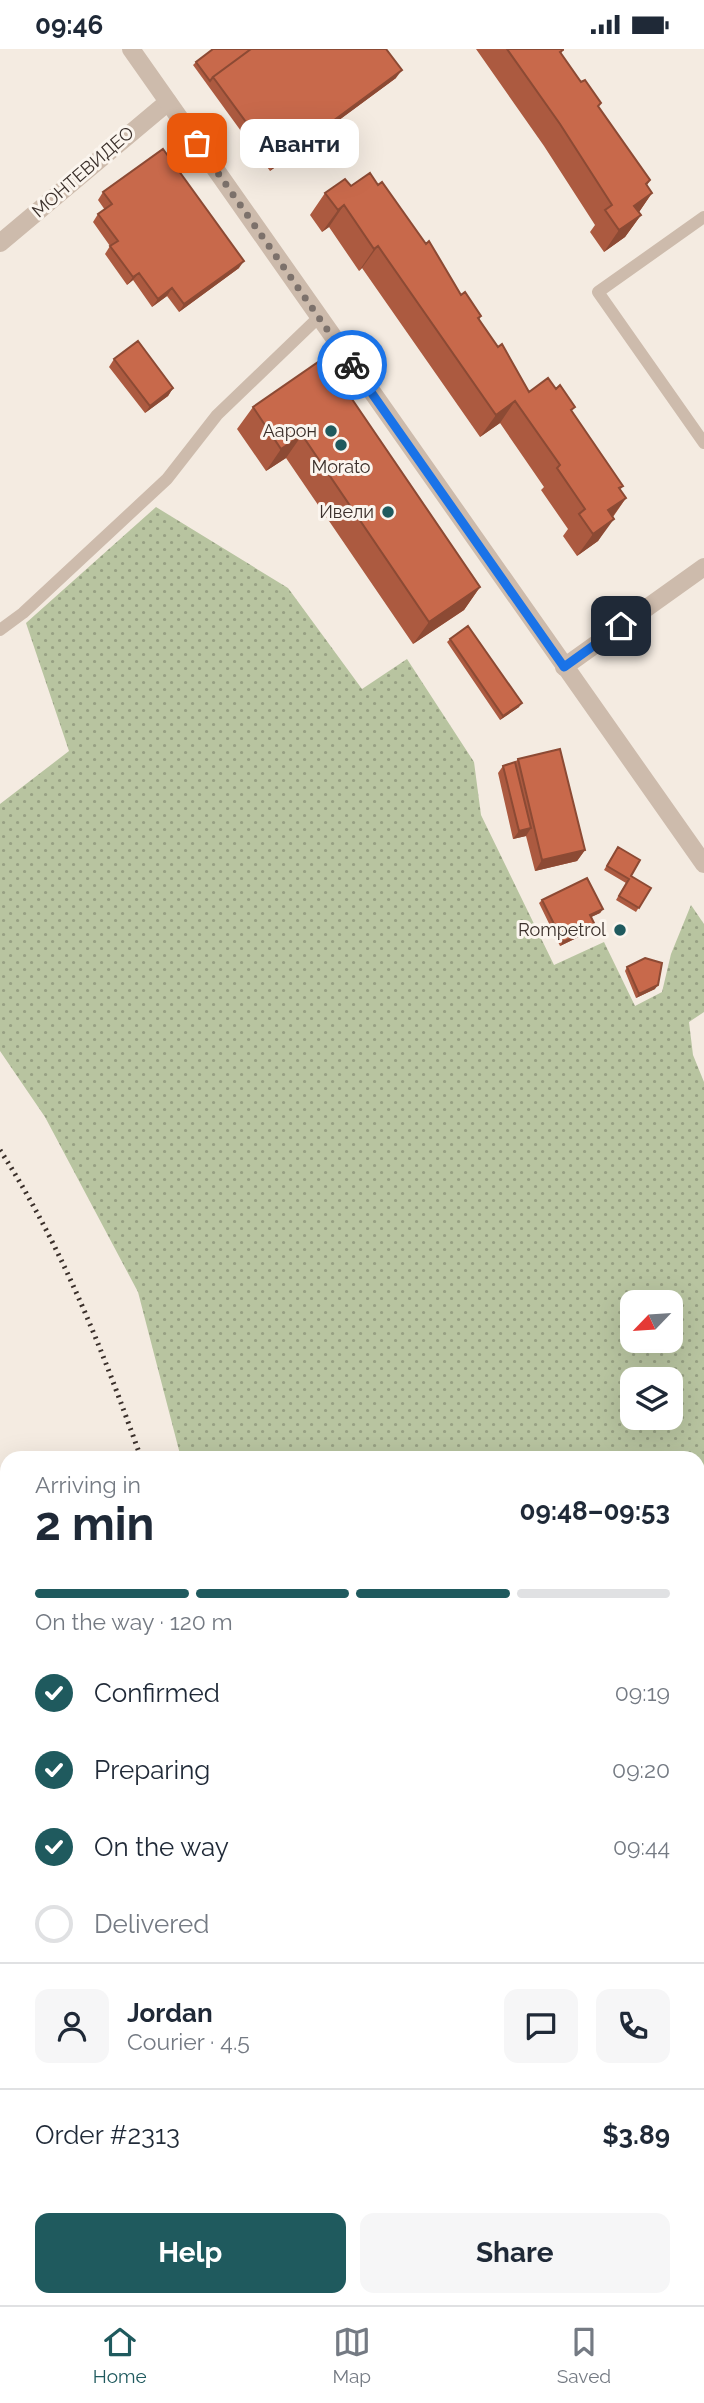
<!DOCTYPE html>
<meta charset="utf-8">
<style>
body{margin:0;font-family:Raleway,sans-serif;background:#f6f6f7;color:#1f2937;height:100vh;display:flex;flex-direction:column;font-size:26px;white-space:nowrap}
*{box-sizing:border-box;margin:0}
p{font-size:23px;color:#747a83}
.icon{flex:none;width:38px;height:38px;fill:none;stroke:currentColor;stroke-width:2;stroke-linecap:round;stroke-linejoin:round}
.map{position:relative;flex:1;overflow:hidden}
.details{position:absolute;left:0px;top:1402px;width:705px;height:856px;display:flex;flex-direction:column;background:#fff;border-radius:21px 21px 0 0;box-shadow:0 7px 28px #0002}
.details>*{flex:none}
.needle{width:46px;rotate:245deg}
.tools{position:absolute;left:620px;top:1241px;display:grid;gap:14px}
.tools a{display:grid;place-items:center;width:63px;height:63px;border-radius:14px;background:#fff;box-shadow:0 7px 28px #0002;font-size:35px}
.pin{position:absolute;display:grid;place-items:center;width:60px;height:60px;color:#fff;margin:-30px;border-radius:14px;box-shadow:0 4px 10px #0006}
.courier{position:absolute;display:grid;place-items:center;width:70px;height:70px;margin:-35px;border:5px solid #1a73e8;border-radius:50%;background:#fff;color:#222;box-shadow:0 2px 9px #0007}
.bubble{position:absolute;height:49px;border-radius:14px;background:#fff;box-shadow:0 7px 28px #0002;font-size:23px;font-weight:700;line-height:49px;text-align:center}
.headline em{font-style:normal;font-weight:700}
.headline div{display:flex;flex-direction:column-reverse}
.headline{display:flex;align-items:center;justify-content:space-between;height:119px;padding:0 35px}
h1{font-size:46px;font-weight:700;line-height:52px}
.bar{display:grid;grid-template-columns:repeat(4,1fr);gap:10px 7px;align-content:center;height:84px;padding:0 35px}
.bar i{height:9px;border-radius:5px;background:#e0e1e3}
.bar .selected{background:#1f5a5e}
.bar p{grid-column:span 4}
.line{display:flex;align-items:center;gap:18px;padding:0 35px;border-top:2px solid #e0e1e3}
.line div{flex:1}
.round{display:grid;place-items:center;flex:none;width:74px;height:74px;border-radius:14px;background:#f6f6f7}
ol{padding:0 35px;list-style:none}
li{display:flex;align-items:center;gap:21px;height:77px}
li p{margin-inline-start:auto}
li .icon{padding:7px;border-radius:50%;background:#1f5a5e;color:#fff;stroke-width:4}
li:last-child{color:#747a83}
li i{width:38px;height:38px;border:4px solid #e0e1e3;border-radius:50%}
.cta{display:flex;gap:14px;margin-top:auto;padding:14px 35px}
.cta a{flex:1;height:80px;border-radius:14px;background:#1f5a5e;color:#fff;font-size:28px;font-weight:700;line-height:80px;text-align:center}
.cta a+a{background:#f6f6f7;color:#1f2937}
.status{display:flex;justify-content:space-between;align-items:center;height:49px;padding:0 35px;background:#fff;direction:ltr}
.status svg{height:19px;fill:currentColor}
.tabs{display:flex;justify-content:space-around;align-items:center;height:98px;border-top:2px solid #e0e1e3;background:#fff;font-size:19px;color:#747a83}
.tabs a{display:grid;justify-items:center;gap:4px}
.tabs .selected{color:#1f5a5e}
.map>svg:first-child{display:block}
</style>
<div class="status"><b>09:46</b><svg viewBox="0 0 49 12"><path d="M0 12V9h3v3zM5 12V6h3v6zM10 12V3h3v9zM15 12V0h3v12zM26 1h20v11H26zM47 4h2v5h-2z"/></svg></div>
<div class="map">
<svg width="704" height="2256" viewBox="0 0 704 2256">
<defs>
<pattern id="grass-dots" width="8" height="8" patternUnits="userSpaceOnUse" patternTransform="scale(1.75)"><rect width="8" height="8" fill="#b8c4a0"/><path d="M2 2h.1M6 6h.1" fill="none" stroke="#97a083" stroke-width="1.8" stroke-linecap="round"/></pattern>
</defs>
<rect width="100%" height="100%" fill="#f4ebe1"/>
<!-- grass -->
<path fill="url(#grass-dots)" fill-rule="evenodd" d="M156 458 288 539 362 640 407 610 474 713 481 766 554 916 604 893 635 957 662 943 671 905 691 856 704 875V963L689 973 693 1006 704 1033V2256H404L402 2251 698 2250V1409H181L138 1243 45 1068 0 1002V755L69 702 26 574ZM632 1253H670V1292H632ZM632 1330H670V1368H632Z"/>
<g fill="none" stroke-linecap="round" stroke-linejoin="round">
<!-- service -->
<path stroke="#cdbbac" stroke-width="12" d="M704 168 598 243 704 394
M0 581 23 564 167 430 217 366 319 268
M0 2137 7 2128"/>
<!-- minor -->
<path stroke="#cdbbac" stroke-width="18" d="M0 194 168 53
M564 618 704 518"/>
<!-- tertiary -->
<path stroke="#cdbbac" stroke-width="18" d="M131 0 704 815"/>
<!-- rail -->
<path stroke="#3b302b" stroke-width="5" stroke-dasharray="2 5" stroke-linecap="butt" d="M0 1101C62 1197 103 1302 141 1409
M383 2250 384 2256"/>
</g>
<!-- wall -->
<path fill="#ac5a40" d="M476 0H563L561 5 650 131 647 136 652 144 639 163 641 166 625 188 604 203 590 183 595 176 544 97Z
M196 13 396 29 270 122 193 16Z
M378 136 461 246 481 267 479 271 529 343 572 363 623 437 620 441 626 449 613 468 598 492 577 507 563 487 568 480 541 441 544 438 500 374 480 388 362 219 359 222 329 178 322 183 310 166 325 144 351 137Z
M103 143 239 219 179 263 167 247 152 258 133 231 127 236 105 205 110 197 93 173 98 165 105 161 98 151Z
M324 309 480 538 464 561 413 595 286 409 266 422 237 380 253 358Z
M114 310 173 339 168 347 145 364 109 318Z
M450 590 519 658 500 671 447 593Z
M518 710 585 801 577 812 535 822 526 787 513 790 498 724 503 717 515 713Z
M618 798 631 827 651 839 636 863 616 851 626 834 604 821Z
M542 851 603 860 600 864 591 868 593 881 560 897 539 854Z
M627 918 655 940 636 949 625 922Z
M0 1597 7 1608V1731L0 1719Z"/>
<!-- shaded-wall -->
<path fill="#8c4a34" d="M402 21 396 29 270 122 276 114Z
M652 144 637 166 634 157Z
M344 156 329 178 322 183 338 161Z
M641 166 625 188 604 203 619 181Z
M378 197 362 219 359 222 374 200Z
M244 212 239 219 179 263 184 255Z
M139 224 133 231 127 236 133 228Z
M172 239 167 247 152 258 158 250Z
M173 339 168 347 145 364 150 357Z
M515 352 500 374 480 388 496 366Z
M302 386 286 409 266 422 281 400Z
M626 449 610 471 608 461Z
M614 470 598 492 577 507 593 485Z
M480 538 464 561 413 595 429 573Z
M522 654 519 658 500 671 503 667Z
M531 779 526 787 513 790 519 782Z
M585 801 577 812 535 822 542 811Z
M603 860 600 864 587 870 590 866Z
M596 878 593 881 560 897 563 893Z
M658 936 655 940 636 949 639 945Z
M7 1881V1886L0 1890V1886Z"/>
<!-- building -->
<path fill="#c8694b" stroke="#8c4a34" stroke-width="2" d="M213 0H251L213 28 210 32 196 13Z
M251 0H386L402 21 276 114 213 28Z
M507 0H563V1L560 3 581 33 585 31 601 54 598 57 650 131 646 135 652 144 634 157 641 166 619 181 605 161 612 156 560 75Z
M163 100 244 212 184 255 172 239 158 250 139 224 133 228 110 197 118 192 98 165 112 155 103 143Z
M370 124 378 136 382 133 426 195 429 192 461 246 465 243 481 267 478 269 498 298 502 295 529 343 548 329 556 340 560 336 575 358 571 361 623 437 619 439 626 449 608 461 614 470 593 485 579 465 585 460 557 419 560 416 515 352 496 366 378 197 374 200 344 156 338 161 325 144 345 130 351 137Z
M138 292 173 339 150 357 114 310Z
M324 309 480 538 429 573 302 386 281 400 253 358Z
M468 577 522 654 503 667 450 590Z
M560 700 585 801 542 811 518 710Z
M515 713 531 779 519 782 503 717Z
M618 798 640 811 631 827 651 839 639 859 619 847 629 830 607 817Z
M587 829 603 860 590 866 596 878 563 893 542 851Z
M645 909 662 914 658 936 639 945 627 918Z
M0 1597 7 1608V1700L0 1689Z
M7 1857V1881L0 1886V1861Z
M0 2037 7 2046 0 2051Z"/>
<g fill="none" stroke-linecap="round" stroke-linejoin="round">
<!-- done -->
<path stroke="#7c716b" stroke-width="7" stroke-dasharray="0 12.6" d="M197 94 352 316"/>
<!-- route -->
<path stroke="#1a73e8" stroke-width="9" d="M352 316 564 618 621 577"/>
</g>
<!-- markers -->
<g fill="#1f5a5e" stroke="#fbf5ee" stroke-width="2.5">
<circle cx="331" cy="382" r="7"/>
<circle cx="341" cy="396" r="7"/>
<circle cx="388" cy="463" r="7"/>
<circle cx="620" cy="881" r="7"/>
</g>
<g text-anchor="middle" stroke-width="6" stroke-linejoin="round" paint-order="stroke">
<!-- street labels -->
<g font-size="18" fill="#3b302b" stroke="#fbf5ee">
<text transform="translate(83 123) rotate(-41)" y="6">МОНТЕВИДЕО</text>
</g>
<!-- poi labels -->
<g font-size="18" fill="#3b302b" stroke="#fbf5ee" text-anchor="end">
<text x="317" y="388">Аарон</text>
<text x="341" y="424" text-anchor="middle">Morato</text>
<text x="374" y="469">Ивели</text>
<text x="606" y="887">Rompetrol</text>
</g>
</g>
</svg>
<div class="tools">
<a><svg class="needle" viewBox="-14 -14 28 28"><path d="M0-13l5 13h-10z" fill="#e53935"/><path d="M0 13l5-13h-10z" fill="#747a83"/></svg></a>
<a><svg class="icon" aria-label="layers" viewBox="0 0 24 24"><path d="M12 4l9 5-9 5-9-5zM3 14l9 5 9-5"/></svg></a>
</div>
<div class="pin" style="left:197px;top:94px;background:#ea580c"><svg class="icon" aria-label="bag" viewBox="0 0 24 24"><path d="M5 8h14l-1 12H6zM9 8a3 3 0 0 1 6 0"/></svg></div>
<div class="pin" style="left:621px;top:577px;background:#1f2937"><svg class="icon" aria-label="home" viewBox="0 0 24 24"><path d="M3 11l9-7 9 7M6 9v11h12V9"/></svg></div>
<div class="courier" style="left:352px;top:316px"><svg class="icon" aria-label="bike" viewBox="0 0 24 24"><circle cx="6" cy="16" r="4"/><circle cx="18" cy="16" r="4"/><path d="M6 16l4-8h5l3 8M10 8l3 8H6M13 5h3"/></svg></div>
<div class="bubble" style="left:240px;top:70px;width:119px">Аванти</div>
<section class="details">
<div class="headline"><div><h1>2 min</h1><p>Arriving in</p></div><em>09:48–09:53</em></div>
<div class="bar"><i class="selected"></i><i class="selected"></i><i class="selected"></i><i></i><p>On the way · 120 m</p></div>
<ol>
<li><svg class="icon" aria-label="check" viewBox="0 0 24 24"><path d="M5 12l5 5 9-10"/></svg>Confirmed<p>09:19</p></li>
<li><svg class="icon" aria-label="check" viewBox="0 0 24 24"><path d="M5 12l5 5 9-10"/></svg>Preparing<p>09:20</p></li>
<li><svg class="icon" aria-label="check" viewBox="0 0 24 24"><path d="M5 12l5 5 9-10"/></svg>On the way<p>09:44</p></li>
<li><i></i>Delivered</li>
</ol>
<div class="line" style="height:126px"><a class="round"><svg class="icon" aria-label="person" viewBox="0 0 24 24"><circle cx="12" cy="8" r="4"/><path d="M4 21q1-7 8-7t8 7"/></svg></a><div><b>Jordan</b><p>Courier · 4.5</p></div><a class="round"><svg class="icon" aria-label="chat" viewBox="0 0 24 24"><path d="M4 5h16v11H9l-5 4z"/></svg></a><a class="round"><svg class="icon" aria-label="phone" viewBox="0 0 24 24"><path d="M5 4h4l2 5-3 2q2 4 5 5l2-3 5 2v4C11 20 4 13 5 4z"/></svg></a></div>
<div class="line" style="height:91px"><div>Order #2313</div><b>$3.89</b></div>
<div class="cta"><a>Help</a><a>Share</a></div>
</section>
</div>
<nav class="tabs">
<a class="selected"><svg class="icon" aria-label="home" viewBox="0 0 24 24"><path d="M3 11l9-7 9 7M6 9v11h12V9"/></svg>Home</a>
<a><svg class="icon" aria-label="map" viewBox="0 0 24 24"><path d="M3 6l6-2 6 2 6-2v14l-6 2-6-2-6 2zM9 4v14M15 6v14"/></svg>Map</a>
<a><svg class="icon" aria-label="saved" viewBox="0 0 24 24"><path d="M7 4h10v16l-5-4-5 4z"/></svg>Saved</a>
</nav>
